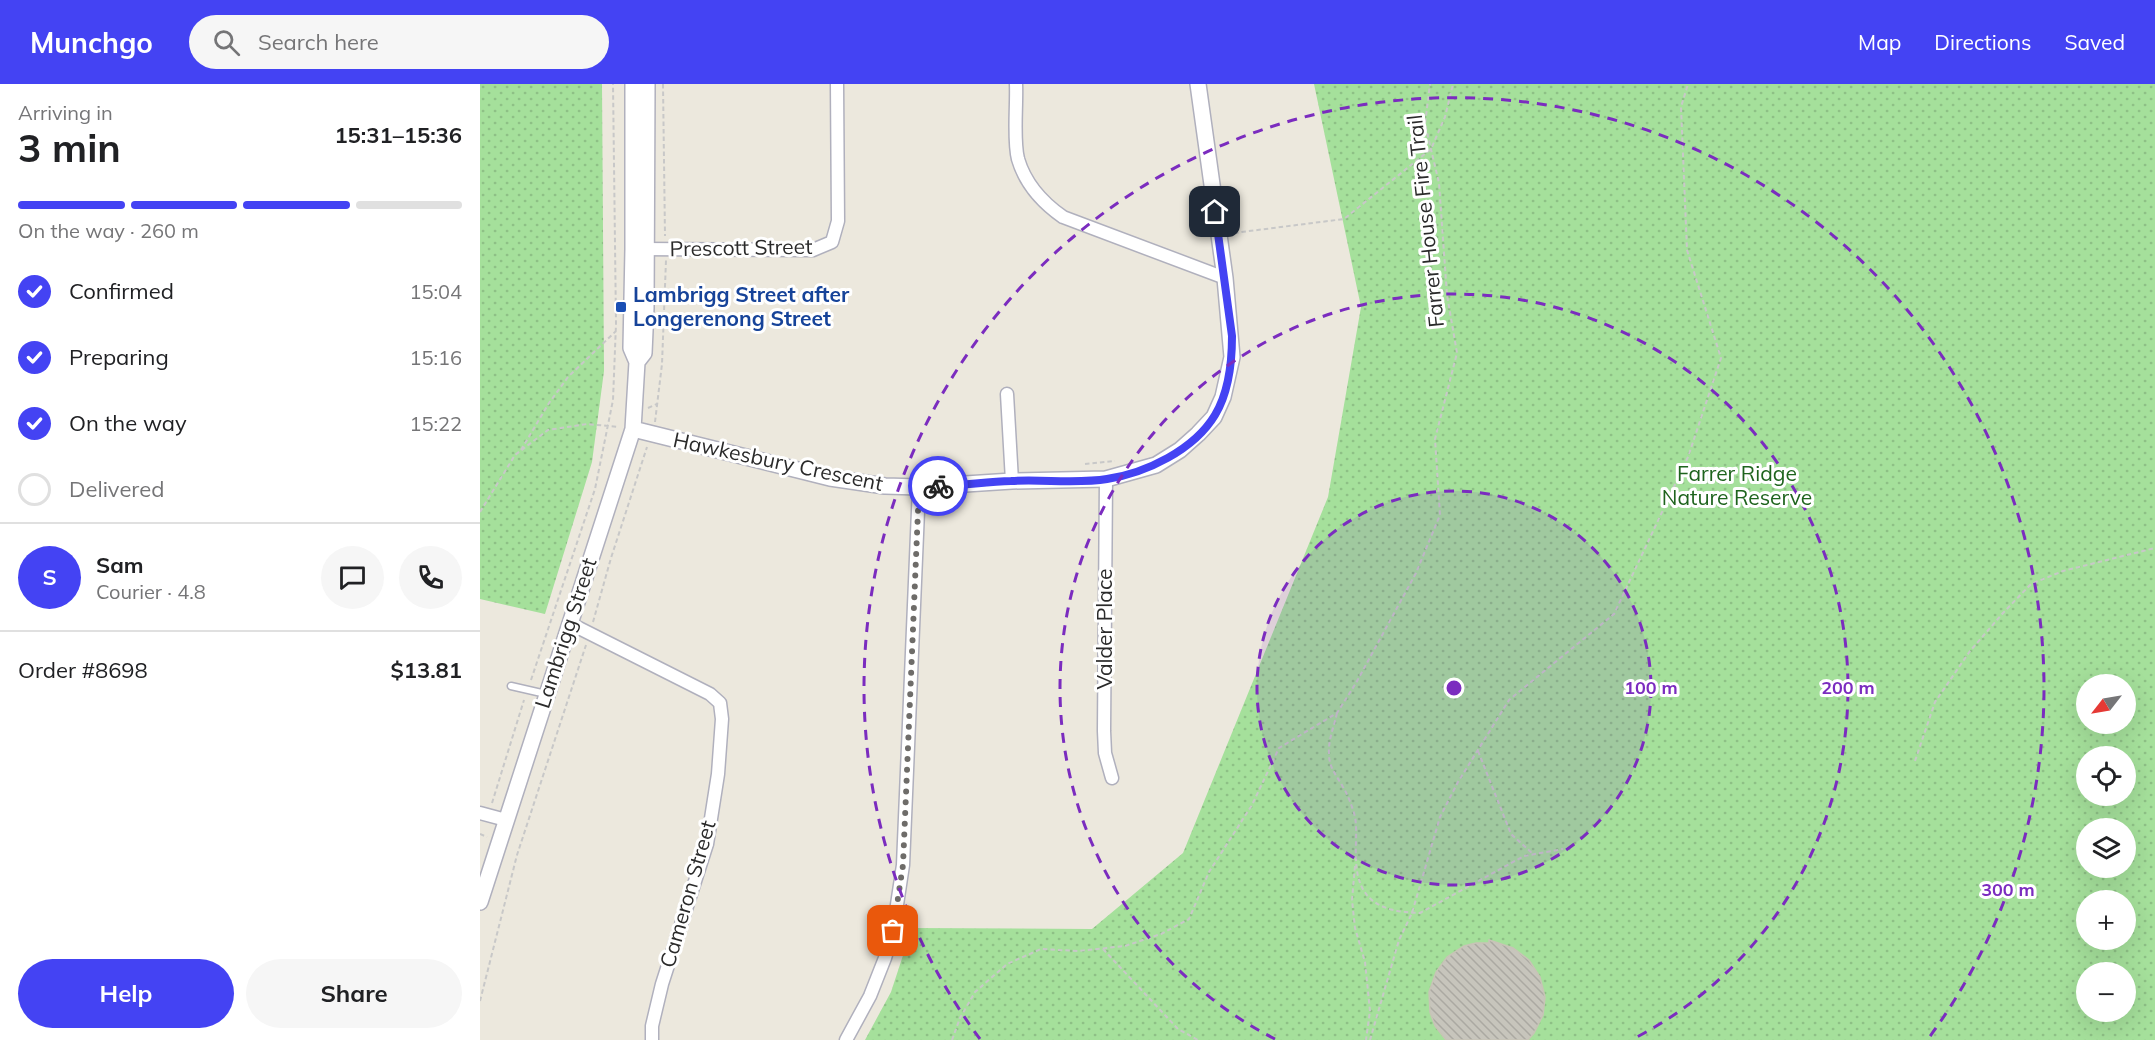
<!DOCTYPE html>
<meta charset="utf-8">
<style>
body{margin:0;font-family:Mulish,sans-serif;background:#f6f6f6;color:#202124;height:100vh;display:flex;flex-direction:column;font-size:22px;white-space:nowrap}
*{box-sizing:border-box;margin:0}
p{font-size:20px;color:#757577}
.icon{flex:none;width:33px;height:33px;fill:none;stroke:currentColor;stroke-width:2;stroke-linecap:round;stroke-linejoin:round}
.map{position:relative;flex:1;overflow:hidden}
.side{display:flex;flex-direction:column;background:#fff;width:480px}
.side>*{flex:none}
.needle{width:39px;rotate:239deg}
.buttons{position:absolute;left:1596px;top:590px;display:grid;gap:12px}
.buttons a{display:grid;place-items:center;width:60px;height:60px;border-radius:50%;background:#fff;box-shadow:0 6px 24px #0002;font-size:30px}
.pin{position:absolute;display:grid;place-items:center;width:51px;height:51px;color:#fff;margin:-26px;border-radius:12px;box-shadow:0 3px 9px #0006}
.courier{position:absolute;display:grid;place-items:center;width:60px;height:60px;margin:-30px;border:4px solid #4443f3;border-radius:50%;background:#fff;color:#222;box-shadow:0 2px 8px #0007}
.summary em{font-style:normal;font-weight:700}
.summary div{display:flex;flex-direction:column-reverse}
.summary{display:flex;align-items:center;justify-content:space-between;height:102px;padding:0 18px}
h1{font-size:39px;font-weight:700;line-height:45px}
.bar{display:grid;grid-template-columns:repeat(4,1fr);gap:9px 6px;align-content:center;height:72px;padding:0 18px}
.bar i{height:8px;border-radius:4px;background:#e0e0e0}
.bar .active{background:#4443f3}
.bar p{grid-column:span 4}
.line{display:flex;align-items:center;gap:15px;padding:0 18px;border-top:2px solid #e0e0e0}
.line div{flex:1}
.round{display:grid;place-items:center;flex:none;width:63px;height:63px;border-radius:32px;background:#f6f6f6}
ol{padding:0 18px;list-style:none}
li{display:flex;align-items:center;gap:18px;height:66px}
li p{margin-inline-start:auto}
li .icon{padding:6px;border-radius:50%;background:#4443f3;color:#fff;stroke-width:4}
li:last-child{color:#757577}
li i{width:33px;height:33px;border:3px solid #e0e0e0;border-radius:50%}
.action{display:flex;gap:12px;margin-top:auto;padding:12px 18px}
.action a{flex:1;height:69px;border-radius:36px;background:#4443f3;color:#fff;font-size:24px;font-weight:700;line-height:69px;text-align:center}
.action a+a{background:#f6f6f6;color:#202124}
header{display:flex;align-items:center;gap:36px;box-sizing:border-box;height:84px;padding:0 30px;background:#4443f3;color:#fff}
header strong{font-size:28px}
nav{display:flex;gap:33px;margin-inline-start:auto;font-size:21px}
.search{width:420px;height:54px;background:#f6f6f6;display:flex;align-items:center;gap:15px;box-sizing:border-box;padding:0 21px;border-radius:33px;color:#757577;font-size:22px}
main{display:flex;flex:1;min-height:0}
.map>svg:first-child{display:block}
</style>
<header>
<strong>Munchgo</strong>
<div class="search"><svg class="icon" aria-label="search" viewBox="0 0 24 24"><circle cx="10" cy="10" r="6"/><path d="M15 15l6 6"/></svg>Search here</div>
<nav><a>Map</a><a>Directions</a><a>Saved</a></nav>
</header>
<main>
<section class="side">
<div class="summary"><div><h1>3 min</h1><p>Arriving in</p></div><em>15:31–15:36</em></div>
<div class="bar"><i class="active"></i><i class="active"></i><i class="active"></i><i></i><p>On the way · 260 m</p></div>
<ol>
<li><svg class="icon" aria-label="check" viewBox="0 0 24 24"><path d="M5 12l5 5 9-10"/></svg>Confirmed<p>15:04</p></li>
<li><svg class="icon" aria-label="check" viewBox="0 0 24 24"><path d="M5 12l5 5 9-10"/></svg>Preparing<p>15:16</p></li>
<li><svg class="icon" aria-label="check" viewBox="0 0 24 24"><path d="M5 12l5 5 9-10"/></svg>On the way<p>15:22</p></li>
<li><i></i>Delivered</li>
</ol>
<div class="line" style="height:108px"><b class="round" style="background:#4443f3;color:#fff">S</b><div><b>Sam</b><p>Courier · 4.8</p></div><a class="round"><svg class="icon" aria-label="chat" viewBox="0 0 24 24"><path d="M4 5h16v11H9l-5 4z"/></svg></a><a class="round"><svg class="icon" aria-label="phone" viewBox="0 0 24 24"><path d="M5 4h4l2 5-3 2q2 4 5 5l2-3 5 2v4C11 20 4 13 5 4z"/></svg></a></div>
<div class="line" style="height:78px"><div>Order #8698</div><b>$13.81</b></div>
<div class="action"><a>Help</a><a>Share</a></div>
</section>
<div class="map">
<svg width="1675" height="956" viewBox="0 0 1675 956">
<defs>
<pattern id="park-dots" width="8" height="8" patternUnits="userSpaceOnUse" patternTransform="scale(1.5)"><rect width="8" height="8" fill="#a5e09b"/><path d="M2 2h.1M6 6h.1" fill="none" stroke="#8ec086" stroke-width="1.8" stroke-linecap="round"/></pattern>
<pattern id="building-back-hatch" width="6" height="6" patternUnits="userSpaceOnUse" patternTransform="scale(1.5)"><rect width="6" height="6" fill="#c7c5bc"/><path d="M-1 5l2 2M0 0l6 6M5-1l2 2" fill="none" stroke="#aba9a2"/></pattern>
</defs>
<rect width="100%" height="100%" fill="#ece8dd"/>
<!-- park -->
<path fill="url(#park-dots)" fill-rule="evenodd" d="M0 0H122L124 287 112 378 65 530 0 515Z
M834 0H1675V956H385L411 908 432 844 612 845 703 769 848 413 881 223ZM1606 600H1646V639H1606ZM1606 672H1646V711H1606ZM1606 744H1646V783H1606ZM1606 816H1646V855H1606ZM1606 888H1646V927H1606Z"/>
<!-- building -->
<path fill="url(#building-back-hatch)" stroke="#c7c4b6" stroke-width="1.5" d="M1009 856 1033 864 1049 876 1060 893 1065 913 1063 931 1054 949 1048 956H966L955 942 950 928 949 908 956 888 967 873 984 862 996 859H1009Z"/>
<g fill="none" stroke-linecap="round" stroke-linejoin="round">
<defs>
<path id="service" d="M31 602 66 610"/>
<path id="minor" d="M536 0C537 21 533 56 538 75 545 99 563 119 583 133L745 194
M158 165 333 166 352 158 358 137 357 0
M527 310 532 397
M626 395 624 647 625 669 632 694
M89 539 230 610 240 619 242 635 238 690 227 760 182 900 172 942V956
M0 729 26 736
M366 956 390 912 405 874 413 847 423 781 439 403"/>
<path id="tertiary" d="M157 278 164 269 166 224 167 0
M153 345 350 394 405 402 439 403 532 397 626 395 676 381 700 366 718 350 734 333 743 313 752 273 745 194 718 0
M0 818 153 345 157 278 151 264 153 165V0"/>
</defs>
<!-- service casing -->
<use href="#service" stroke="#b0b0bd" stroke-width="9"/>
<!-- minor casing -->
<use href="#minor" stroke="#b0b0bd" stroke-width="15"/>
<!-- tertiary casing -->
<use href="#tertiary" stroke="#b0b0bd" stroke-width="18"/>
<!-- path -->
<path stroke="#c8c8c8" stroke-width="2" stroke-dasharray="4.5 3" stroke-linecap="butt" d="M183 0 185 152
M754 149 864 135 951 65 965 33 973 0
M168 324 177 320
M175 338 182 280 186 176
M41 366 69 319 88 293 136 247
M605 380 635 377
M0 428 35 371 68 346 107 340 139 343
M113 538 131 474 167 363
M51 596 115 405 133 316 136 240 133 0
M857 629C854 643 848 656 849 670 849 684 857 692 863 703 868 711 871 720 874 729 878 743 875 760 876 775 877 818 902 828 940 829L1044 772 1083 765
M998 667 1031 750 1053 770
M1435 677 1455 618 1490 567 1523 529 1551 500 1583 487 1675 464
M12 719 44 616
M0 750 7 753
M875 782 872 816 875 844 885 878 890 927 886 956
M623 865 698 945 718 956
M0 917 37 771 106 561
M472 956 480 934 495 908 527 880 561 865 598 867 645 862 681 850 709 835 729 788 772 721 799 664 857 629 876 599 936 489 960 431 955 355 977 269 967 211 959 99 945 40 950 0
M890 956 919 856 932 829 960 733 978 698 1029 616 1134 530 1208 373 1241 274 1207 166 1201 23 1208 0"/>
<!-- service -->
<use href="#service" stroke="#fff" stroke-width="6"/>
<!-- minor -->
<use href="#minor" stroke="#fff" stroke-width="12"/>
<!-- tertiary -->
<use href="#tertiary" stroke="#fff" stroke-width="15"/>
</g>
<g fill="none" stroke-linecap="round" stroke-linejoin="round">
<!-- done -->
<path stroke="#6e6c69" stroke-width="6" stroke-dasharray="0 10.8" d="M413 847 423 781 439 403 458 402"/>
<!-- route -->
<path stroke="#4443f3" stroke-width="8" d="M458 402C483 401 507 398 531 397 562 395 598 400 627 395 666 389 714 366 735 331 749 308 752 279 752 252L735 128"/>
</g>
<!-- distance rings -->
<circle cx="974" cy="604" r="197" fill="#7b2cbf" fill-opacity=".12"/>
<g fill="none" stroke="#7b2cbf" stroke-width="3" stroke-dasharray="10 8">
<circle cx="974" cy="604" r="197"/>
<path d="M795 955A394 394 0 1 1 1153 955"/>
<path d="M500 955A590 590 0 1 1 1448 955"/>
</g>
<!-- markers -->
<rect fill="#1a4fb4" stroke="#fff" stroke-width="2" x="135" y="217" width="12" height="12" rx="3"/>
<g text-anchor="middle" stroke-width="6" stroke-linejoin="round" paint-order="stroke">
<!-- street labels -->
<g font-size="21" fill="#2a2a2a" stroke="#fff">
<text transform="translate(946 137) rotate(-96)" y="7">Farrer House Fire Trail</text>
<text transform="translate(261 164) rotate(-1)" y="7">Prescott Street</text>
<text transform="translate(298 378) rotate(12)" y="7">Hawkesbury Crescent</text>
<text transform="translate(625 545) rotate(-90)" y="7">Valder Place</text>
<text transform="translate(86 549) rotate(-72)" y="7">Lambrigg Street</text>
<text transform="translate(208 810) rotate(-74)" y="7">Cameron Street</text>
</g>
<!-- transit labels -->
<g font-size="21" font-weight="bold" fill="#164399" stroke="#fff" text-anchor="start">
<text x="153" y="218">Lambrigg Street after<tspan x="153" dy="24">Longerenong Street</tspan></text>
</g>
<!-- park labels -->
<g font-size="21" fill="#1e641d" stroke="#fff">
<text x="1257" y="397">Farrer Ridge<tspan x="1257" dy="24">Nature Reserve</tspan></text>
</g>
</g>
<circle cx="974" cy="604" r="9" fill="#7b2cbf" stroke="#fff" stroke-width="3"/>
<g font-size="18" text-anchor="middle" font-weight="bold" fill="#7b2cbf" stroke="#fff" stroke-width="6" stroke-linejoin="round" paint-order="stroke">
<text x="1171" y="610">100 m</text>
<text x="1368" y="610">200 m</text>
<text x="1528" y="812">300 m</text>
</g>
</svg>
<div class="buttons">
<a><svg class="needle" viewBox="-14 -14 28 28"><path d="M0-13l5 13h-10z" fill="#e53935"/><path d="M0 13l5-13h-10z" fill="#757577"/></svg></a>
<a><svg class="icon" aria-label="locate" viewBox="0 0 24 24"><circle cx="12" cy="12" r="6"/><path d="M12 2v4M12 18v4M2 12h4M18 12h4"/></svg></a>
<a><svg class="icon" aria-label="layers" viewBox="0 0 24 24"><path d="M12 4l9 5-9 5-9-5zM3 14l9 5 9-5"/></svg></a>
<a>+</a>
<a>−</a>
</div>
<div class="pin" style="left:413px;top:847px;background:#ea580c"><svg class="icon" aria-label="bag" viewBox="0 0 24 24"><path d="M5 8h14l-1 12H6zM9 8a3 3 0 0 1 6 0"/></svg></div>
<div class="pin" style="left:735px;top:128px;background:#1f2937"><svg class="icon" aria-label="home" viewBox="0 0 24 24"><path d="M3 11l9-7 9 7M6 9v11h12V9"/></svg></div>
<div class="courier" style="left:458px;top:402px"><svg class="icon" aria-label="bike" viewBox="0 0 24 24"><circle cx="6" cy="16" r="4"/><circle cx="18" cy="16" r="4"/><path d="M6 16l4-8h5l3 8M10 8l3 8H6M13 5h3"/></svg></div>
</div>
</main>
